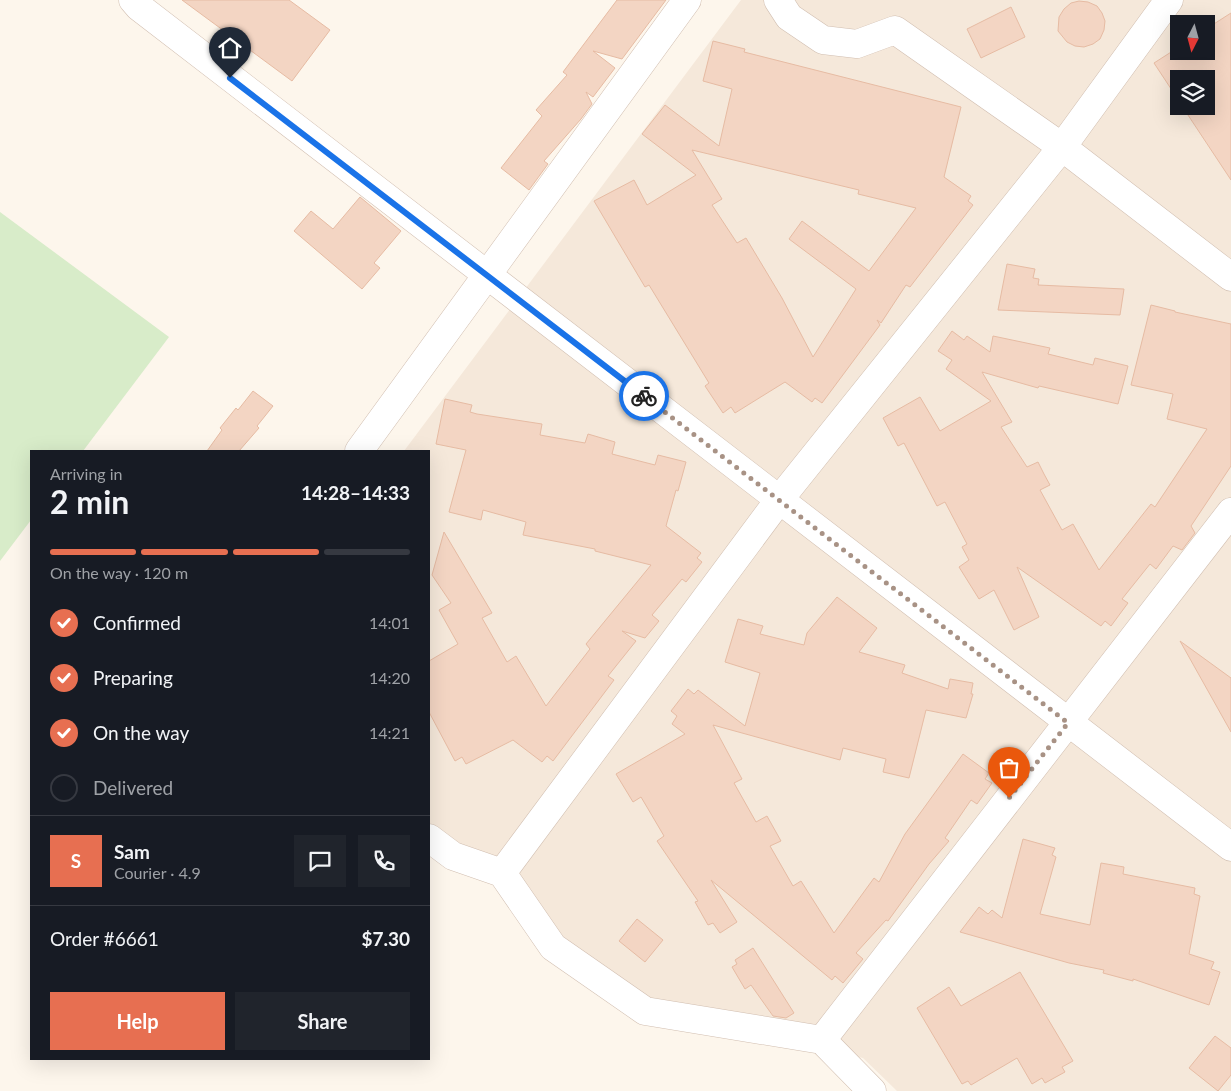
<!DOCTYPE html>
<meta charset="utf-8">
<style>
body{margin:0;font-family:Lato,sans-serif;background:#20242c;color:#f1f3f6;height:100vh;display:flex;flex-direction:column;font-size:19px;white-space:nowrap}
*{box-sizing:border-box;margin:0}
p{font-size:16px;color:#9ea1a6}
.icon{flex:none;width:28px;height:28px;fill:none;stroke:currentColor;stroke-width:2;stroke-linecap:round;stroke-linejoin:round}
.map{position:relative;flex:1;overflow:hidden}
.sheet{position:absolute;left:30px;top:450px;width:400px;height:610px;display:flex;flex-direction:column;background:#171b24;border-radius:0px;box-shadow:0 5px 20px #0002}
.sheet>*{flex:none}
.needle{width:32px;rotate:186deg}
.tools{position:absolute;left:1170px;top:15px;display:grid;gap:10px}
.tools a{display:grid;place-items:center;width:45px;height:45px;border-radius:0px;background:#171b24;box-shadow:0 5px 20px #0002;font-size:25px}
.pin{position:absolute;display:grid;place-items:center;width:42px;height:42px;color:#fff;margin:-51px -21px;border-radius:50% 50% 50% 0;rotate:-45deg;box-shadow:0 0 5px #0007}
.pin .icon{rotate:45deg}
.courier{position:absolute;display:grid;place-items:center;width:50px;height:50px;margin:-25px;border:4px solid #1a73e8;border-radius:50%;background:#fff;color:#222;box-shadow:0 1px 6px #0007}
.summary em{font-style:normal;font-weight:700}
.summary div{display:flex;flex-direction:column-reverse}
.summary{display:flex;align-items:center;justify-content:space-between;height:85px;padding:0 20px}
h1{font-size:32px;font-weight:700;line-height:38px}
.bar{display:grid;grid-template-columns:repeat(4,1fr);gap:8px 5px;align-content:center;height:60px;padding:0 20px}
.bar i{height:6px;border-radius:4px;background:#363941}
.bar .on{background:#e76f51}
.bar p{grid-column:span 4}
.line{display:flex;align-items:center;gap:12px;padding:0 20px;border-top:1px solid #363941}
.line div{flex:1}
.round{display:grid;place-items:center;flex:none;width:52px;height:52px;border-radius:0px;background:#20242c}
ol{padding:0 20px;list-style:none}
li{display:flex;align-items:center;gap:15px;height:55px}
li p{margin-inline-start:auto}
li .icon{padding:5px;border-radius:50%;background:#e76f51;color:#fff;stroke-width:4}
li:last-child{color:#9ea1a6}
li i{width:28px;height:28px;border:2px solid #363941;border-radius:50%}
.primary-button{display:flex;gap:10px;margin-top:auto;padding:10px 20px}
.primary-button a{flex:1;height:58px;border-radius:0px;background:#e76f51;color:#fff;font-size:20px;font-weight:700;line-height:58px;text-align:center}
.primary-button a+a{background:#20242c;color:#f1f3f6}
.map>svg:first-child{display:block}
</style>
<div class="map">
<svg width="1231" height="1091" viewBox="0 0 1231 1091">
<rect width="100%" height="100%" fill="#fdf6ec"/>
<!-- residential -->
<path fill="#f5e8da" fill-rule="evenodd" d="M741 0H1231V1091H897L863 1058 668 1020 429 829V451H404ZM1179 24H1206V51H1179ZM1179 79H1206V106H1179Z"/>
<!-- green -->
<path fill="#d8ecc9" d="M0 212 169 337 83 451H31V520L0 561Z"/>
<!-- building -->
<path fill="#f3d5c3" stroke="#e6bba3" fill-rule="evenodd" d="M182 0H289L330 30 292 81Z
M617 0H666L622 59 593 51 615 68 593 97 586 92 592 104 581 119 544 161 548 164 529 190 501 168 542 116 536 110 567 75 563 72Z
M1079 1 1088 2 1097 6 1102 13 1105 21 1104 30 1100 39 1093 44 1084 47 1075 46 1067 42 1058 31 1059 17 1064 9 1071 3Z
M1011 7 1025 37 981 58 967 29Z
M1231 13V180L1182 106H1206V79H1179V101L1154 63 1179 47V51H1206V29Z
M713 41 745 49 744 52 961 107 944 177 971 196 968 201 973 205 910 287 906 285 881 323 877 320 880 325 822 403 815 398 812 402 785 382 735 413 731 407 723 413 705 386 709 383 649 285 645 287 594 201 634 180 647 205 696 175 642 134 665 105 719 146 732 89 703 81ZM692 150 859 190 858 194 916 208 869 271 802 221 789 239 856 289 813 357 782 298 746 238 737 243 712 205 722 199Z
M360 197 401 231 374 263 380 268 362 289 294 231 311 211 333 229Z
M1007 264 1035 269 1033 278 1039 279 1038 285 1124 289 1120 315 998 310Z
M1151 305 1175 311V312L1231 324V466L1191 526 1195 533 1182 550 1173 546 1156 569 1150 564 1122 599 1128 603 1111 626 1105 621 1101 626 1017 567 1039 617 1014 630 994 590 979 599 959 567 969 560 962 547 967 544 945 502 937 506 904 443 898 446 883 418 920 397 940 431 991 401 946 369 952 360 938 351 952 331 964 340 967 336 990 352 993 336 1050 348 1048 354 1093 365 1095 358 1128 366 1118 404 1039 386 1038 388 982 372 1012 422 1001 427 1027 467 1038 462 1044 474 1050 485 1040 490 1062 530 1073 524 1099 570 1151 504 1155 507 1207 429 1167 419 1173 394 1131 385Z
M253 391 273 406 257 426 259 428 239 451H207L222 430 220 428 236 408 238 410Z
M445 399 472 405 470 412 477 414 542 424 540 435 585 443 588 434 615 442 612 454 655 465 658 455 686 462 678 491 676 490 666 526 701 553 697 558 702 562 686 582 682 579 652 615 659 621 645 638 622 631 636 641 608 676 614 680 553 761 547 756 542 762 513 740 466 764 462 757 455 761 429 712V661L458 644 439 610 451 603 432 575 444 532 492 613 482 618 507 662 516 656 546 706 590 649 586 644 651 565 595 551V549L523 535 526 522 483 510 481 520 449 512 466 450 436 444Z
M837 597 877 628 859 652 905 665 902 673 948 689 950 679 973 683 971 694H973L966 718 926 710 909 778 883 772 886 759 843 748 840 760 713 725 742 779 734 783 756 822 767 816 781 841 770 846 793 886 801 881 834 933 874 878 879 882 905 834 963 754 989 773 985 779 992 783 977 804 971 800 945 838 949 841 929 864 888 921 886 920 856 953 863 959 843 983 835 976 832 980 711 880 737 922 720 933 713 923 708 925 695 902 698 901 657 841 664 836 641 797 633 802 616 774 685 734 672 724 677 716 671 711 688 689 694 694 698 690 745 726 760 673 725 662 738 619 763 626 760 634 804 645 807 633Z
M1180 641 1231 678V732Z
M1023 839 1055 848 1052 855 1056 857 1040 914 1090 925 1101 863 1124 867 1123 874 1195 888 1194 894 1200 896 1189 954 1214 962 1211 969 1220 972 1209 1005 1133 979V981L1103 973 1104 970 1069 963 960 932 979 907 988 914 992 910 1002 918Z
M637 919 663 940 645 962 619 941Z
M753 948 794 1013 786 1018 773 1016 751 985 745 989 732 967 737 964 735 960Z
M1020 972 1073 1061 1062 1067 1065 1072 1045 1083 1042 1078 1032 1084 1017 1058 971 1085 968 1081 962 1084 917 1008 949 987 961 1006Z
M1215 1036 1231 1048V1075L1218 1091 1189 1068Z"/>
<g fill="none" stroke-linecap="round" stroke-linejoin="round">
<defs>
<path id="minor" d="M133 0 139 7 1231 847
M778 0 789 17 823 40 857 44 895 30 1062 147 1231 277
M359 451 687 0
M429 838 453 856 502 873 553 947 645 1011 822 1040 872 1091
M502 873 779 500 1062 147 1169 0
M822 1040 1231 512"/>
</defs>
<!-- minor casing -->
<use href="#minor" stroke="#d1beb0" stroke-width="29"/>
<!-- minor -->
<use href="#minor" stroke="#fff" stroke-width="28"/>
</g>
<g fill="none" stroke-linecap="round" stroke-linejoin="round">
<!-- done -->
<path stroke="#a89285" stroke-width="5" stroke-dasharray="0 9" d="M644 396 1068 723 1009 798"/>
<!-- route -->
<path stroke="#1a73e8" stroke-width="6" d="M230 78 644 396"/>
</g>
</svg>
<div class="tools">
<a><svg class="needle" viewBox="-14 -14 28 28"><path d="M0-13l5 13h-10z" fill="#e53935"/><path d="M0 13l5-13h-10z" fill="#9ea1a6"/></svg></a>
<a><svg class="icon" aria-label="layers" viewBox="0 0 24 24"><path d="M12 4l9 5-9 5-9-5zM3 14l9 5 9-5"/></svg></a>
</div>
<div class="pin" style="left:1009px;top:798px;background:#ea580c"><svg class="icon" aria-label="bag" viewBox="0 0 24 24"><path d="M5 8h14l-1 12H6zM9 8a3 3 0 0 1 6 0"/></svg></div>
<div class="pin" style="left:230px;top:78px;background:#1f2937"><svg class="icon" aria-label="home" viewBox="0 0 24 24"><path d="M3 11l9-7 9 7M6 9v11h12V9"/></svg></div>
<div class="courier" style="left:644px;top:396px"><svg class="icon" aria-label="bike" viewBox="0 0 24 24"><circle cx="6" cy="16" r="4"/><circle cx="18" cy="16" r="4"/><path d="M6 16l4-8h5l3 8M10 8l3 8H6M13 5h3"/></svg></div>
<section class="sheet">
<div class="summary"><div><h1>2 min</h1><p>Arriving in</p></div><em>14:28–14:33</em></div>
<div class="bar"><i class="on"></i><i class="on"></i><i class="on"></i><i></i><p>On the way · 120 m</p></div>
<ol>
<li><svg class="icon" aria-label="check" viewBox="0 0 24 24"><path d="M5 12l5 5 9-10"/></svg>Confirmed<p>14:01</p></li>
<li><svg class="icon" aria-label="check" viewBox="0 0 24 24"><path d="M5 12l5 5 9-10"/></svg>Preparing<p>14:20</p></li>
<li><svg class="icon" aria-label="check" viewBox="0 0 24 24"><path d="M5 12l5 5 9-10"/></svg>On the way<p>14:21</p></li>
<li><i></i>Delivered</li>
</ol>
<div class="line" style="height:90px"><b class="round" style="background:#e76f51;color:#fff">S</b><div><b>Sam</b><p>Courier · 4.9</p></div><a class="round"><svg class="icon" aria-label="chat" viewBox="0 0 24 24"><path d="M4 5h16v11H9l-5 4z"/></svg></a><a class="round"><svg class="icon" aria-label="phone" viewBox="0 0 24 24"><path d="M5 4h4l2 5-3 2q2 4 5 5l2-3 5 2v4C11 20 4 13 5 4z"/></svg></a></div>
<div class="line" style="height:65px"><div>Order #6661</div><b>$7.30</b></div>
<div class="primary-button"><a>Help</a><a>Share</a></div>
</section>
</div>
